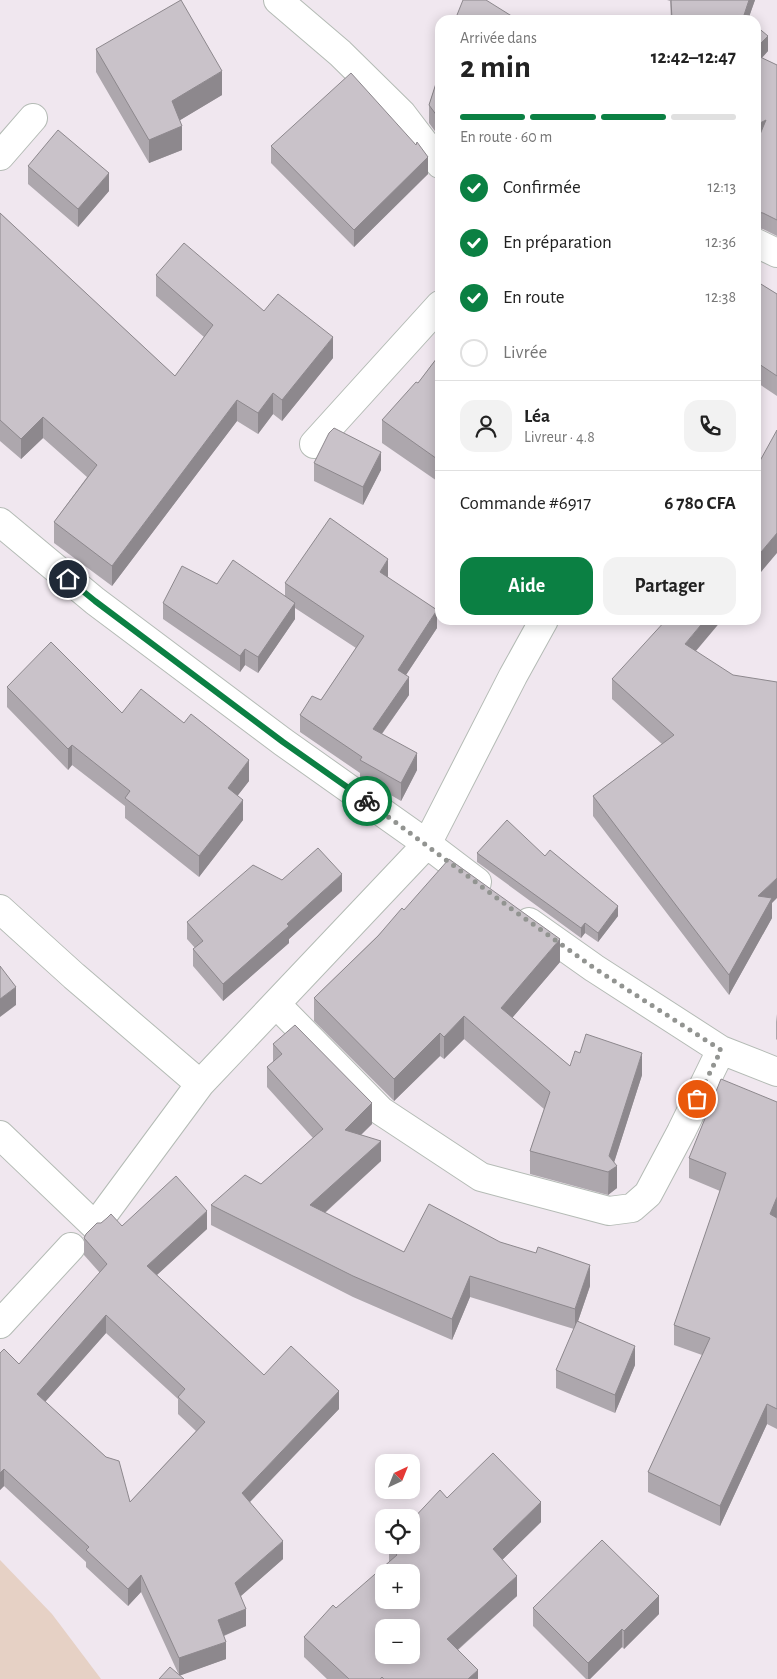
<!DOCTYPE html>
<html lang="fr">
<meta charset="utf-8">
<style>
body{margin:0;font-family:"Alegreya Sans",sans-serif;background:#f2f2f2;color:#222;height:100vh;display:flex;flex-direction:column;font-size:19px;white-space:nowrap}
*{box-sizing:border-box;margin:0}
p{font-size:16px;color:#767676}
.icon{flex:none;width:28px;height:28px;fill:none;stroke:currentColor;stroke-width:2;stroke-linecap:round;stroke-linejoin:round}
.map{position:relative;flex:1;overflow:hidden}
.panel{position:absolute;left:435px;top:15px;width:326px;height:610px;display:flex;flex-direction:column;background:#fff;border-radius:15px;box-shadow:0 2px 12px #0003}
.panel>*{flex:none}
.needle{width:32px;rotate:43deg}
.buttons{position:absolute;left:375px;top:1454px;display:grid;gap:10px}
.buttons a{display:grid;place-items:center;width:45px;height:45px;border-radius:10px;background:#fff;box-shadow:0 2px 12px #0003;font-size:25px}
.pin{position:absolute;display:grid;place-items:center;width:42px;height:42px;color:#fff;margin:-21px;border:2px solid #fff;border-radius:50%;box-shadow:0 1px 5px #0007}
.courier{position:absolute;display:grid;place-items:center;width:50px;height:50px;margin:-25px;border:4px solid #0b8043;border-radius:50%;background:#fff;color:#222;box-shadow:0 1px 6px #0007}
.head em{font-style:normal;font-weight:700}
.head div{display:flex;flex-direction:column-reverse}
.head{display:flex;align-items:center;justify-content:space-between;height:85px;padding:0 25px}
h1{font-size:32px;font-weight:700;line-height:38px}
.bar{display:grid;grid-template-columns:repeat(4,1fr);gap:8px 5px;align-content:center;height:60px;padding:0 25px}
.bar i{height:6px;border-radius:4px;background:#e0e0e0}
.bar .on{background:#0b8043}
.bar p{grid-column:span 4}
.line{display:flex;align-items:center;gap:12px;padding:0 25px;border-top:1px solid #e0e0e0}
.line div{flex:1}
.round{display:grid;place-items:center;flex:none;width:52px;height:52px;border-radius:15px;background:#f2f2f2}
ol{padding:0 25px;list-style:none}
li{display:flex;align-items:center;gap:15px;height:55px}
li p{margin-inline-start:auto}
li .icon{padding:5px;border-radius:50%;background:#0b8043;color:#fff;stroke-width:4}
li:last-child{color:#767676}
li i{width:28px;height:28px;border:2px solid #e0e0e0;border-radius:50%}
.action{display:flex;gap:10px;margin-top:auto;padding:10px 25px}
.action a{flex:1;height:58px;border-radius:15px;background:#0b8043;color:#fff;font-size:20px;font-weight:700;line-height:58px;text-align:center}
.action a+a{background:#f2f2f2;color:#222}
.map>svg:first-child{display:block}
</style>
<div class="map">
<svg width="777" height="1679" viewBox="0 0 777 1679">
<rect width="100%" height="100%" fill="#f0e7ef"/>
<!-- green -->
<path fill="#e6d1c5" d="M0 1560 52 1614 101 1679H0Z"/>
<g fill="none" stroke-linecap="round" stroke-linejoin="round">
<defs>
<path id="minor" d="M278 0 340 53 402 114 440 164
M0 156 33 118
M756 243 777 253
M314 444 440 305
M0 522 95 601 283 742 427 844 200 1084 95 1226 0 1135
M477 882 427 844 513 676 544 620
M0 909 74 976 200 1084
M529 922 594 968 721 1050 777 1072
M276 1004 381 1111 481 1177 609 1211 632 1208 648 1194 681 1132 721 1050
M0 1324 71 1247"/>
</defs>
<!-- minor casing -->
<use href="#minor" stroke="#b4bbb5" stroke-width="30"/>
<!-- minor -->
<use href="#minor" stroke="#fff" stroke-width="28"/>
</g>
<!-- wall -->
<path fill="#ada7ad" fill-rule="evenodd" d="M667 0H755L748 19 750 20H671L670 1Z
M756 26 768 51 762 58 777 65V236L763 229 756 228V144L758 140 756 141Z
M96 49 222 95 180 120 182 150 149 163 96 72Z
M440 71V138L429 123V105Z
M416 145 428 174 354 247 271 163V146Z
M28 166 109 191 78 227 28 184Z
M0 213 175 376 204 337 156 296V275L264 311 333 358 282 421 273 414 258 434 237 421 112 586 54 543V522L87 477 43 438 21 459 0 441Z
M756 281 777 294V396L756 382Z
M440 354V483L382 443V420L418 383Z
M314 463 381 470 363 505 314 481Z
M388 577 437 628 406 675 409 695 382 734 417 770 401 801 360 777V773L300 732V715L321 700 356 648 295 608V619L258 673 245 665 240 672 163 619V603L217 584 285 596V583Z
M696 651 772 903V918L729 995 593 816V796L662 744 612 699V679Z
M7 687 122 713 249 781 238 795 243 820 199 877 125 818V806L72 765 68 770 7 707Z
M477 853 545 856 618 916 598 942 585 933 581 938 477 862Z
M282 880 342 891 289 939V943L223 1001 193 966V949L195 948 187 939V922Z
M404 910 560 962 512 1018 570 1066 642 1075 614 1162 617 1188 608 1195 530 1174V1151L544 1109 464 1039 444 1059 440 1056 394 1101 314 1021V998Z
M777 1014V1040L776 1039V1022Z
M273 1044 372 1124 361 1135 381 1161 325 1213 404 1252 500 1242 590 1286 578 1321 635 1365 615 1413 556 1388V1370L574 1329 470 1297 452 1340 353 1297 211 1225V1205L261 1184 313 1138 267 1087V1067L273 1062Z
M777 1102V1429L767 1424 720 1526 648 1492V1472L702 1355 674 1345V1325L720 1191 689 1178V1158Z
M122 1226 207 1229 157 1275 264 1375 339 1409 250 1502 283 1559 241 1596 246 1626 224 1636 226 1659 180 1675 178 1673 141 1592 128 1606 86 1567V1562L4 1486 0 1490V1353L19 1364 100 1273 84 1255V1238ZM106 1333 178 1399V1414L196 1431 130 1502 106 1457 45 1402Z
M447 1498 541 1522 502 1560 517 1596 458 1650 478 1679H327L304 1657V1637L389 1563V1546Z
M533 1608 659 1614 624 1649 622 1647 590 1679H586L533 1626Z"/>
<!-- shaded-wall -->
<path fill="#8d888d" d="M749 0H755L748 20 744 15Z
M768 36V51L756 64V48Z
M222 71V95L172 125V101Z
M766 120V136L756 141V125Z
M182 126V150L149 163V140Z
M428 157V174L354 247V230Z
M109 173V191L78 227V209Z
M333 337V358L282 421V400Z
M273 393V414L258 434V413Z
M237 400V421L112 586V566Z
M43 417V438L21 459V439Z
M381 452V470L363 505V487Z
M777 533V553L756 578V558Z
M388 559V577L380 589V572Z
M295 603V619L258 673V657Z
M437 610V628L398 687V670Z
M705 620H722L685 664V644Z
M245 649V665L240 672V656Z
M409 677V695L373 746V729Z
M72 745V765L68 770V749Z
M417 753V770L401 801V783Z
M249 760V781L228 808V788Z
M243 800V820L199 877V856Z
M342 874V891L289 939V943L223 1001V984L287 924Z
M777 878V898L772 903V918L729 995V975L758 896Z
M618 906V916L598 942V933Z
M585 923V933L581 938V928Z
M560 939V962L501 1031V1008Z
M16 987V1005L0 1017V999Z
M464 1016V1039L444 1059V1037Z
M440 1033V1056L394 1101V1079Z
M642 1053V1075L612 1169 617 1166V1188L608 1195 609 1156Z
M372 1103V1124L345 1150V1130Z
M381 1141V1161L310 1226V1205Z
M777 1197V1217L770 1234V1214Z
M207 1211V1229L147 1284V1266Z
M590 1265V1286L575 1330V1309Z
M470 1276V1297L452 1340V1319Z
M106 1315V1333L37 1411V1394Z
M635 1346V1365L615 1413V1395Z
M339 1391V1409L242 1510V1493Z
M767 1404V1424L720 1526V1506Z
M4 1469V1486L0 1490V1473Z
M541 1502V1522L493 1569V1549Z
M283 1541V1559L235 1601V1583Z
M141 1575V1592L128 1606V1589Z
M517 1576V1596L447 1659V1639Z
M659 1596V1614L624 1649V1631Z
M246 1609V1626L218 1638V1620Z
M622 1629V1647L590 1679H588V1663Z
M226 1642V1659L179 1676V1658Z
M478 1670V1679H468Z"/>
<!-- building -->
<path fill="#c9c2c9" stroke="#8d888d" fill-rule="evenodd" d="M181 0 222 71 172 101 182 126 149 140 96 49Z
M463 0H486L518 20H455Z
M671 0H749L744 15 750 20H672Z
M756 26 768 36 756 48Z
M756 55 777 65V220L763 213 756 212V144L766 120 756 125Z
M440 71V120L429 105Z
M351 73 416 145 417 142 428 157 354 230 271 146Z
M58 130 109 173 78 209 28 166Z
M0 213 175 376 213 325 156 275 184 243 264 311 278 294 333 337 282 400 273 393 258 413 237 400 112 566 54 522 97 465 43 417 21 439 0 420Z
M756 281 777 294V376L756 362Z
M440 354V461L382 420 416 382 418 383Z
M334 428 381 452 363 487 314 463 329 433Z
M777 430V533L756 558V468Z
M330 518 388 559 380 572 437 610 398 670 409 677 373 729 417 753 401 783 360 760 362 757 300 715 312 696 321 700 364 636 285 583Z
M233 560 295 603 258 657 245 649 240 656 163 603 182 566 217 584Z
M666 620H705L685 644 733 675 777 682V878L758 896 772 898 729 975 593 796 674 735 612 679Z
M51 642 122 713 141 689 184 723 191 714 249 760 228 788 243 800 199 856 125 798 130 791 72 745 68 749 7 687Z
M507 820 545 856 550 850 618 906 598 933 585 923 581 928 477 853Z
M318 848 342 874 287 924 289 926 223 984 193 949 203 941 187 922 253 865 282 880Z
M449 859 560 939 501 1008 570 1066 575 1051 580 1053 586 1034 642 1053 609 1156 617 1166 608 1172 530 1151 550 1092 464 1016 444 1037 440 1033 394 1079 314 998 378 936 402 908 404 910Z
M0 966 16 987 0 999Z
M295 1025 372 1103 345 1130 381 1141 310 1205 404 1252 429 1204 500 1242 536 1253 538 1247 590 1265 575 1309 470 1276 452 1319 353 1276 211 1205 245 1175 261 1184 323 1129 267 1067 282 1054 273 1044Z
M721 1079 777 1102V1197L770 1214 777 1218V1409L767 1404 720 1506 648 1472 710 1338 674 1325 726 1173 689 1158Z
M176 1176 207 1211 147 1266 264 1375 291 1346 339 1391 242 1493 283 1541 235 1583 246 1609 218 1620 226 1642 179 1658 141 1575 128 1589 86 1550 89 1547 4 1469 0 1473V1353L4 1349 19 1364 107 1264 84 1238 86 1234 97 1223H101L107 1218 111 1214 122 1226ZM106 1315 185 1389 178 1397 205 1422 130 1502 119 1461 106 1457 37 1394Z
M577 1321 635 1346 615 1395 556 1370Z
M493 1453 541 1502 493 1549 517 1576 447 1639 478 1670 468 1679H384L382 1677 380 1679H349L304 1637 333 1605 336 1608 397 1555 389 1546V1545H411V1521L440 1490 447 1498ZM384 1572H411V1600H384ZM384 1628H411V1655H384Z
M602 1540 659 1596 624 1631 622 1629 588 1663 533 1608Z
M170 1667 184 1679H159Z"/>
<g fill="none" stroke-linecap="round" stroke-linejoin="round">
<!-- done -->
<path stroke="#929491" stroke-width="5" stroke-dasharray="0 9" d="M367 801 509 907 594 968 721 1050 697 1099"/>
<!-- route -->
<path stroke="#0b8043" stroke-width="6" d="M68 579 95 601 283 742 367 801"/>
</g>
</svg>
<div class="buttons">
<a><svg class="needle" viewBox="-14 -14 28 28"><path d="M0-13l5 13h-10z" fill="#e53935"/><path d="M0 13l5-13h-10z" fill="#767676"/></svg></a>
<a><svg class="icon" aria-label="locate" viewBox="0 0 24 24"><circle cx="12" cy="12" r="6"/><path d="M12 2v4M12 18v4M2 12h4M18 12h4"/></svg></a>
<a>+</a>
<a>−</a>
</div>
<div class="pin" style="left:697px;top:1099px;background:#ea580c"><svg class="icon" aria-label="bag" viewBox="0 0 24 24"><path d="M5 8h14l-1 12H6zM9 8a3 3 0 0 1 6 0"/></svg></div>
<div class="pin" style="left:68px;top:579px;background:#1f2937"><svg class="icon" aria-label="home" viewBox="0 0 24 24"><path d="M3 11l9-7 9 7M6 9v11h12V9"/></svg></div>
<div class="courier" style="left:367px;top:801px"><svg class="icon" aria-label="bike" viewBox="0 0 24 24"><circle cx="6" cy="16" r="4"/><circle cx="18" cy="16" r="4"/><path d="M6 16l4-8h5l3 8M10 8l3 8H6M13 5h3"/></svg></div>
<section class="panel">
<div class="head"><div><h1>2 min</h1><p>Arrivée dans</p></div><em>12:42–12:47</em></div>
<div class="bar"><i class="on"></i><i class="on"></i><i class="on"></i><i></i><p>En route · 60 m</p></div>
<ol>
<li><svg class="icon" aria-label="check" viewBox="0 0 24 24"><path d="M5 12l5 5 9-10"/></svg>Confirmée<p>12:13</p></li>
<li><svg class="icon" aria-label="check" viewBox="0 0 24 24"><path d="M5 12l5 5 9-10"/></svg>En préparation<p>12:36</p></li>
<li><svg class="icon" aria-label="check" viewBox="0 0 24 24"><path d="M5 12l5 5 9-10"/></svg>En route<p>12:38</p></li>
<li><i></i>Livrée</li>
</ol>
<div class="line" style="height:90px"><a class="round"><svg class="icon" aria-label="person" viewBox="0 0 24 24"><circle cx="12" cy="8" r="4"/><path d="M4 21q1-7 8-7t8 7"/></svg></a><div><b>Léa</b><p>Livreur · 4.8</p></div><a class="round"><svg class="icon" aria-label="phone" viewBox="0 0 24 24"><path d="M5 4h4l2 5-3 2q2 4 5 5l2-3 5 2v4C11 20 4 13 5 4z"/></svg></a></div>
<div class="line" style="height:65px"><div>Commande #6917</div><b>6 780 CFA</b></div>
<div class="action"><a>Aide</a><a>Partager</a></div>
</section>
</div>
